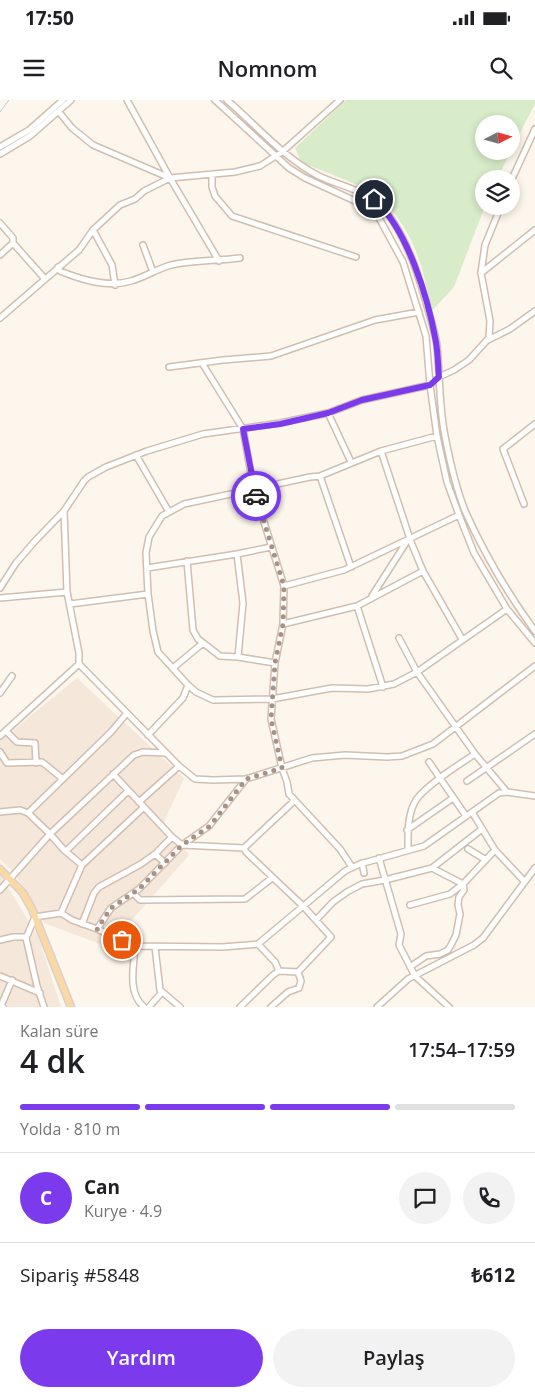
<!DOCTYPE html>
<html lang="tr">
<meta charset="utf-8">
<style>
body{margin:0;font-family:"Open Sans",sans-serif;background:#f2f2f2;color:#202124;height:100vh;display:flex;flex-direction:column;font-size:19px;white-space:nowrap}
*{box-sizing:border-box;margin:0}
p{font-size:16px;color:#757577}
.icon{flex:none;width:28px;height:28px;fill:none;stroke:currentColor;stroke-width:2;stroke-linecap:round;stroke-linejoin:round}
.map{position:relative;height:907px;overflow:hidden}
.panel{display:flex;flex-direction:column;background:#fff;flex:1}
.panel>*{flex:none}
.needle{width:32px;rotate:84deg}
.fabs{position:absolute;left:475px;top:15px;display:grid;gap:10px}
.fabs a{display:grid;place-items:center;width:45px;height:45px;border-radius:50%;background:#fff;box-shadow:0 2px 8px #0003;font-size:25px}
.pin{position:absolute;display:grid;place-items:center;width:42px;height:42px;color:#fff;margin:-21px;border:2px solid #fff;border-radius:50%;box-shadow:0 1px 5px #0007}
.courier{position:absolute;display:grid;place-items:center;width:50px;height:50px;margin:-25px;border:4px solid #7c3aed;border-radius:50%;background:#fff;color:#222;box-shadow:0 1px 6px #0007}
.head em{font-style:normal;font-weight:600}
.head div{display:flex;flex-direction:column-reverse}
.head{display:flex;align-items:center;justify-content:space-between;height:85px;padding:0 20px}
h1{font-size:32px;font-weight:600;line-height:38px}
.bar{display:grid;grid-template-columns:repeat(4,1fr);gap:8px 5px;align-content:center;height:60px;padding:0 20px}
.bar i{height:6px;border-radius:4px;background:#e0e0e0}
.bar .selected{background:#7c3aed}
.bar p{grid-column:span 4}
.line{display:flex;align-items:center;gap:12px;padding:0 20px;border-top:1px solid #e0e0e0}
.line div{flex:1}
.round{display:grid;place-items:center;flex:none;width:52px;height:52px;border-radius:26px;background:#f2f2f2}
.primary-button{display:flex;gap:10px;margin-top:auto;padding:10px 20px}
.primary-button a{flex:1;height:58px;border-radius:30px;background:#7c3aed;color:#fff;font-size:20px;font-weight:600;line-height:58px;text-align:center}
.primary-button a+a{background:#f2f2f2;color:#202124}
.status{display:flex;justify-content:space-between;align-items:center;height:35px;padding:0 25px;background:#fff;direction:ltr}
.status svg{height:14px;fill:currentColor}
header{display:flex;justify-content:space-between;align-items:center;height:65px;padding:0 20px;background:#fff;font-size:22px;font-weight:600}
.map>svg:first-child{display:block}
</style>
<div class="status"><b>17:50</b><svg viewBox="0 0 49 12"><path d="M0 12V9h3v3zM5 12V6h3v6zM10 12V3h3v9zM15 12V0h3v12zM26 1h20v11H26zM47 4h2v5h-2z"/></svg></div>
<header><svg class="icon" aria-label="menu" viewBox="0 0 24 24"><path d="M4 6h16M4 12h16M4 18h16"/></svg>Nomnom<svg class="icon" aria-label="search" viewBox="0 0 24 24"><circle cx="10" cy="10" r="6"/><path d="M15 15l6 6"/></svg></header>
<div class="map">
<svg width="535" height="907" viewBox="0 0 535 907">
<rect width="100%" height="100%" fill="#fdf6ec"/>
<!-- residential -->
<path fill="#f5e8da" d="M77 578 184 678 164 722 189 755 108 847 44 823 15 774 0 759V641Z
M0 775 38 836 61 907H0Z"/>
<!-- green -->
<path fill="#d8ecc9" d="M346 0H535V4L511 50V24H484V51H511L497 79H484V106H485L454 187 430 213C427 171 409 116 371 93 352 81 322 71 301 62L295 48Z"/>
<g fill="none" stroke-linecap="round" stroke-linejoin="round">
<!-- stream -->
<path stroke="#a5d3da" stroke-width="1" d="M0 12 9 0"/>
<defs>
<path id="minor" d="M127 0 170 78 219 161
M215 0 289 68 305 78 366 106 378 116 403 162 426 236 430 285 437 336 447 382 459 415 474 453 507 509 535 543
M227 0C257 26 282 56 317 75 338 86 368 90 384 109 409 139 421 183 431 220 433 228 436 237 437 246 440 276 439 307 445 336 450 362 456 389 466 413 485 455 508 494 535 531
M59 12 72 28 93 45 170 78 235 72 260 66 282 52 340 0
M0 47 29 30 63 0
M0 54 30 36 71 0
M212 74V87L215 96 232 116 356 157
M511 81 535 29
M0 123 13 138V143L0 155
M93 130 112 165 115 185
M13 143 45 179
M143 145 153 172
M58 167 60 171C82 180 108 188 131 181 145 177 157 169 171 165 193 160 217 161 240 158
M481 173 535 130
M0 218 79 150 93 130 120 105 135 99 144 91 170 78
M488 240 510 229 535 211
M202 263 243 329 254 390 284 486 283 524 275 563 271 619 282 668 287 682 289 694 340 749 352 767
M169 267 223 260 271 256 375 220 419 212
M328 313 351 362
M437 336 381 351 320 376 310 377 184 404 162 416 149 437 146 453 148 494 153 531 158 552 188 585 196 592 213 600 272 599 332 588 368 589 394 584 417 572 507 509
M381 351 411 442 423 471 462 539
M136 355 169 412
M320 376 351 467
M524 404 503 349 535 324
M64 411 67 492 79 553V564
M237 454 243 503 238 557 275 563
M187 461 193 530 198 539 220 556 238 557
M147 468 237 454 271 447
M284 486 344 470 459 415
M0 488 16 463 35 441 64 411 84 381 88 377 106 367 147 351 203 334 280 323 328 313 362 300 430 285 439 277 454 270 469 260 489 238 490 221 481 173 485 145 501 106
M372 496 409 438
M0 498 67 492
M70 504 148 494
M357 506 383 587
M283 524 357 506 423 471
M399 538 417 572 475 654 507 692
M173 568 203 543
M0 593 12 576
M6 631 17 642 35 643 36 663
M148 635 183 598 188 585
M0 636 79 564 179 666 195 679 213 680 246 679 312 658 345 655 387 657 402 656 433 644 535 566
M0 652 7 663 42 662 63 679
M429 662 466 716
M113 674 172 737 182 745 244 748 294 701
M467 681 535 634
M139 702 179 666
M0 712 20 710 28 713 50 734 64 750 82 765
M472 712 495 750 524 781
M28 713 111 632 127 613
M407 730 453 698
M244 748 246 752 304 807 331 837 298 872 279 871
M468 749 486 760
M408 750C408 734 407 715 416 700 426 685 460 664 475 654
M66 751 128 691
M155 754 172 737
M379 758 401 834 399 845 415 876 449 907
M362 763 364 773
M0 790 50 734 134 655 143 652 166 653
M133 793 140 800 245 799 272 778
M410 805 450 794 463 784 495 750
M61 813 82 765 144 707
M316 820 333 802 347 792 362 784 385 780 432 768 482 729
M82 824 94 793 99 787 141 764 155 754 165 763
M97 829 111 808 139 789 182 745 209 726 246 679
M0 840 13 837H26
M135 846C134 866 127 893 144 907
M155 847 160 890 180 907
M410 867 426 856 440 854 448 850 451 845 456 835 460 814 458 805 459 797 464 790 463 784 432 768
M0 876 40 893
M3 907 1 906 12 880
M44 907 37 886 26 838 35 817 61 813 72 820 97 829 135 846 222 847 248 845 258 844 345 771 360 764 424 746 499 693 507 692 535 696
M149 907 162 892
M240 907 273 875 279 871 275 862 258 844
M271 907 288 892 299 888 301 881 298 872
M377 907 408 879 474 845 483 838 535 768"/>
<path id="major" d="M0 769 23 793 32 809 71 907"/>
</defs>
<!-- minor casing -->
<use href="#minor" stroke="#d1beb0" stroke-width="8"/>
<!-- major casing -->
<use href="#major" stroke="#dad1cd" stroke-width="9"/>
<!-- minor -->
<use href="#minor" stroke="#fff" stroke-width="5"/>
<!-- major -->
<use href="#major" stroke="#fbd9a5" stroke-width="6"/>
</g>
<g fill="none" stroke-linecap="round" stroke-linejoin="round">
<!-- done -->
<path stroke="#a89285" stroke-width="5" stroke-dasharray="0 9" d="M122 840 97 829 111 808 139 789 182 745 210 726 246 679 282 668 271 619 275 563 283 524 284 486 256 396"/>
<!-- route -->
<path stroke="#7c3aed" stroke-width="6" d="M256 396 243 329 280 324 328 313 362 300 430 285 439 277C438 266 438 254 436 242 428 198 408 130 374 99"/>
</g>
</svg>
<div class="fabs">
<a><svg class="needle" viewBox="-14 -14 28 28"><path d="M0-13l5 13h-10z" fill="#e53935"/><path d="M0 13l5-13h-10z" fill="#757577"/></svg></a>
<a><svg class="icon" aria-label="layers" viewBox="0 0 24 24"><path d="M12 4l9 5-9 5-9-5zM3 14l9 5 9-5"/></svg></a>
</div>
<div class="pin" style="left:122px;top:840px;background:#ea580c"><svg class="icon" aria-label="bag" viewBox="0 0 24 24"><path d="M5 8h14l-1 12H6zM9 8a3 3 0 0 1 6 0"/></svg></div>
<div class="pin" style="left:374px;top:99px;background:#1f2937"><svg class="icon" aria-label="home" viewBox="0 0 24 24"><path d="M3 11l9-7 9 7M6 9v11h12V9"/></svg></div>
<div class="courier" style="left:256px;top:396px"><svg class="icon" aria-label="car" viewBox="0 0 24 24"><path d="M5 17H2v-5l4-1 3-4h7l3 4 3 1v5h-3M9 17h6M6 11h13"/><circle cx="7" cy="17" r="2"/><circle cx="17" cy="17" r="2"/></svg></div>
</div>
<section class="panel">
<div class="head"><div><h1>4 dk</h1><p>Kalan süre</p></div><em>17:54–17:59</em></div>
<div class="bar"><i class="selected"></i><i class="selected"></i><i class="selected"></i><i></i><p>Yolda · 810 m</p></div>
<div class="line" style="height:90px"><b class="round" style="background:#7c3aed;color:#fff">C</b><div><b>Can</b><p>Kurye · 4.9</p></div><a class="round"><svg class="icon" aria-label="chat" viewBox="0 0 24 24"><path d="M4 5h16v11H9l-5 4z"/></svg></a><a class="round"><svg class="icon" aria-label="phone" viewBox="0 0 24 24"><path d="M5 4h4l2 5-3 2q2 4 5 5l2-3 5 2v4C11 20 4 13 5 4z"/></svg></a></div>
<div class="line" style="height:65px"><div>Sipariş #5848</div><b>₺612</b></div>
<div class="primary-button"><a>Yardım</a><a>Paylaş</a></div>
</section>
